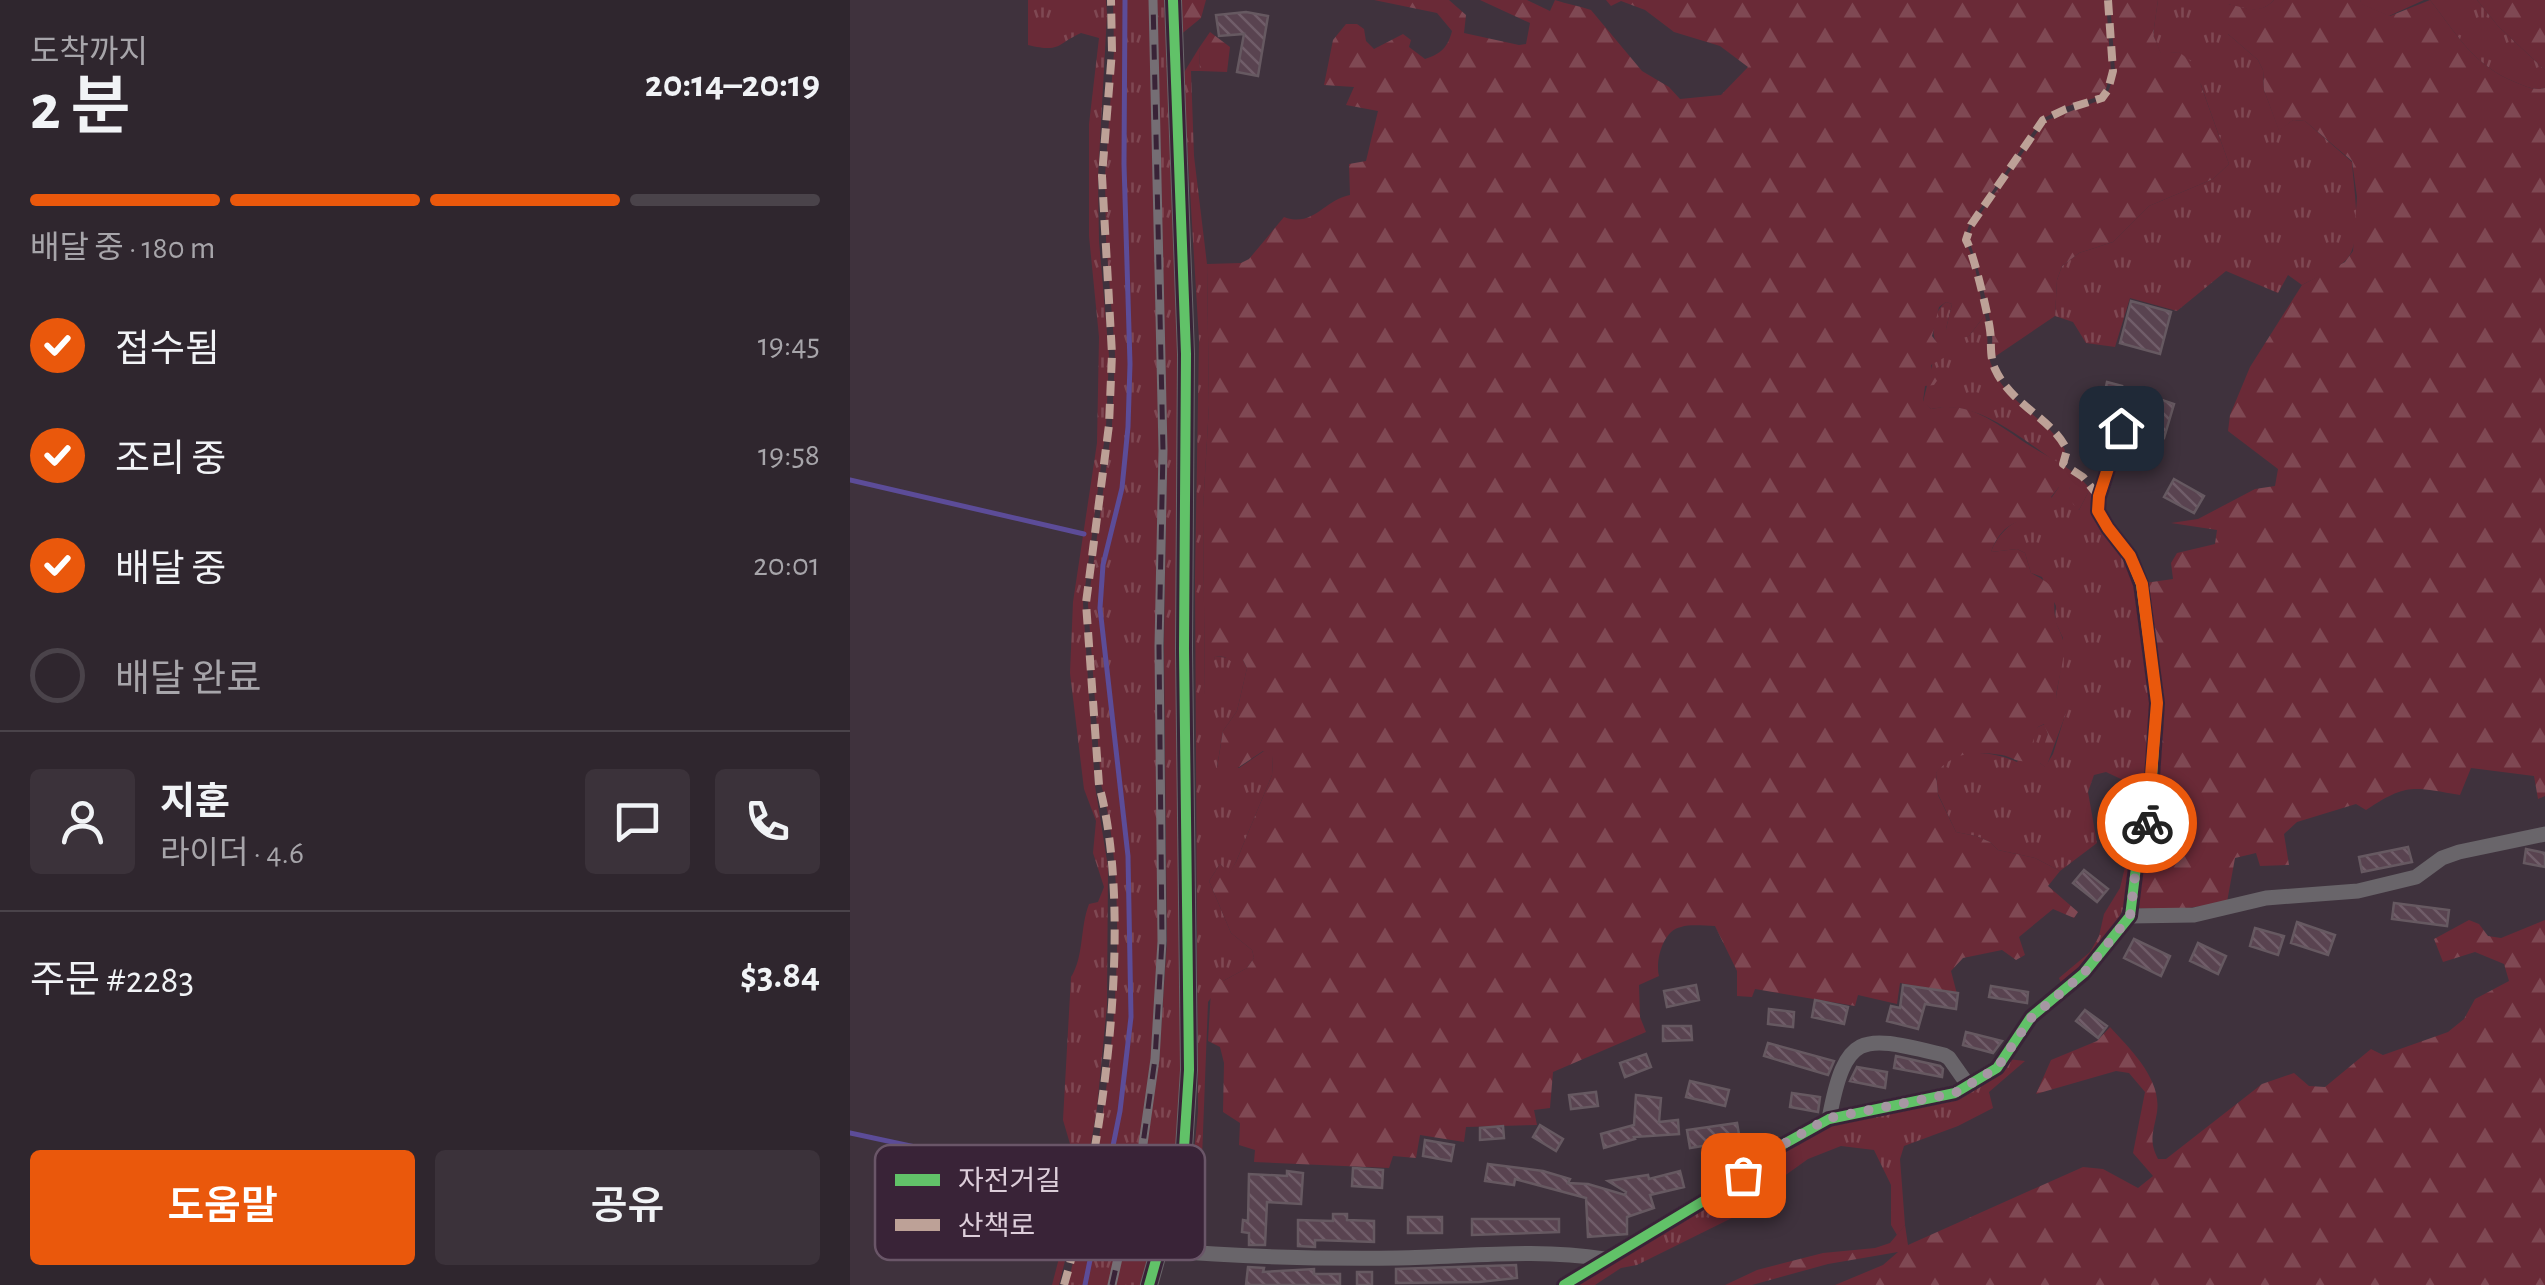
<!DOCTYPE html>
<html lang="ko">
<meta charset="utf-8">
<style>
body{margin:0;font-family:"Alegreya Sans","Noto Sans KR",sans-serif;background:#3b323a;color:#f1f3f6;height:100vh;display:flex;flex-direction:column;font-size:38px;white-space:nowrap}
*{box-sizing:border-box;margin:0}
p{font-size:32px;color:#a7a5aa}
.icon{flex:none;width:55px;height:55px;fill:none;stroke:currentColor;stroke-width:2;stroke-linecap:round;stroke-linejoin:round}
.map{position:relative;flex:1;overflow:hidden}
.side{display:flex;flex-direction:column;background:#2f262e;width:850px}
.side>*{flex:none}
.pin{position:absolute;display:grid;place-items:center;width:85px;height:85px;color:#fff;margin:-42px;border-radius:20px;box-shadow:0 5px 15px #0006}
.courier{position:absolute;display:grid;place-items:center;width:100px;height:100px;margin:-50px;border:8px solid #ea580c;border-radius:50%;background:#fff;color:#222;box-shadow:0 2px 12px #0007}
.head em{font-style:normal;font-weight:600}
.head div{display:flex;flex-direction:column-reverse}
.head{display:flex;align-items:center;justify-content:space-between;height:170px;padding:0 30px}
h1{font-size:65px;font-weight:600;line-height:75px}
.bar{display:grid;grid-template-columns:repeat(4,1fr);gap:15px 10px;align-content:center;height:120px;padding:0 30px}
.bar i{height:12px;border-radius:8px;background:#4a434a}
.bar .selected{background:#ea580c}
.bar p{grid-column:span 4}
.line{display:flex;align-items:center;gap:25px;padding:0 30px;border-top:2px solid #4a434a}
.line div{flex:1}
.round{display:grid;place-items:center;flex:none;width:105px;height:105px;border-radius:10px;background:#3b323a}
ol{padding:0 30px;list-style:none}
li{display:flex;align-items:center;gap:30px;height:110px}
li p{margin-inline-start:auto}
li .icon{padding:10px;border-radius:50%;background:#ea580c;color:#fff;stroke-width:4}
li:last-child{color:#a7a5aa}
li i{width:55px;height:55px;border:5px solid #4a434a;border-radius:50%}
.cta{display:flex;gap:20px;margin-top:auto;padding:20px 30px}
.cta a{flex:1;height:115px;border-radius:10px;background:#ea580c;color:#fff;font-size:40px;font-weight:600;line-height:115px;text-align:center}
.cta a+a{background:#3b323a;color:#f1f3f6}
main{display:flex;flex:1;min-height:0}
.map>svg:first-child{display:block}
</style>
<main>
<section class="side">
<div class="head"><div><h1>2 분</h1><p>도착까지</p></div><em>20:14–20:19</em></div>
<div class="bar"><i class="selected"></i><i class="selected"></i><i class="selected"></i><i></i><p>배달 중 · 180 m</p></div>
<ol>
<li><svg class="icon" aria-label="check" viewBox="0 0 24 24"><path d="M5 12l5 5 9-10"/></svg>접수됨<p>19:45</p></li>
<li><svg class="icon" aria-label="check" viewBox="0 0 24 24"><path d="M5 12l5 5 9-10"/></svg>조리 중<p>19:58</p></li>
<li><svg class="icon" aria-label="check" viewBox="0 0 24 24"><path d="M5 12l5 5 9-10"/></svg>배달 중<p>20:01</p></li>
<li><i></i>배달 완료</li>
</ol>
<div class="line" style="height:180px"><a class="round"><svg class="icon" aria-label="person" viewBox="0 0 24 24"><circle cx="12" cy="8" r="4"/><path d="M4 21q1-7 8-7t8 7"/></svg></a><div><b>지훈</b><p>라이더 · 4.6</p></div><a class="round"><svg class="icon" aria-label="chat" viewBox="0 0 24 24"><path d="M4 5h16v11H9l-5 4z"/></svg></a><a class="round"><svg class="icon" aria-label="phone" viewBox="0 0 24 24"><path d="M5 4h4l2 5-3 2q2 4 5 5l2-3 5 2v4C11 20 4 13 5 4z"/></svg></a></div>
<div class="line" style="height:130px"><div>주문 #2283</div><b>$3.84</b></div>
<div class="cta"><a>도움말</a><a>공유</a></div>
</section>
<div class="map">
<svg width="1695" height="1285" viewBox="0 0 1695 1285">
<defs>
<pattern id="grass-tufts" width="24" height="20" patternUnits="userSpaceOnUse" patternTransform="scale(2.5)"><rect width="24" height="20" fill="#6a2a37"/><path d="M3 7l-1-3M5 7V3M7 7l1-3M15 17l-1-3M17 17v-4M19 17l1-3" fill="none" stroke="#7f4853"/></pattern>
<pattern id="forest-firs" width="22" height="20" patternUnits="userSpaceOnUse" patternTransform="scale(2.5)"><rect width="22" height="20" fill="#6a2a37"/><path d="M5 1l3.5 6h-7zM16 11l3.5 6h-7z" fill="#7f4853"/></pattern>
<pattern id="building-back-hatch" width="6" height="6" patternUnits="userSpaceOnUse" patternTransform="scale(2.5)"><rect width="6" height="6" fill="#594350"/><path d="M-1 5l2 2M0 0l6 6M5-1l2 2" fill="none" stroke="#705d69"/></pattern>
</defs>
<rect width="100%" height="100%" fill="#3f323d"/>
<!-- grass -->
<path fill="url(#grass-tufts)" d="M178 0H256L257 15 248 177 249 241 259 356 256 427 233 603 245 786 258 867 257 1005 247 1108 234 1184 209 1285H202L230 1178 213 1120 221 977C234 957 230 927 239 904L248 902 254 887 243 853 246 821 234 789 220 673 223 602 247 443 249 337 239 236V124L249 38 231 33C206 44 212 53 178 45Z
M263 0H273L272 164 278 364 276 427 270 488 252 564 248 608 276 856 279 1017 268 1110 237 1267 233 1285H217C255 1151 288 919 251 784L238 604 262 425 265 354 256 240 255 176 264 51Z
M277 0H299L309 450 306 647 308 941 301 1058 289 1151 258 1285H236L271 1111 283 1017 280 855 252 608 255 565 274 489 280 427 282 364 276 164Z
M307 0H318L328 291 332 1136 294 1285H266L296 1152 309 1059 317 942 314 647 317 450Z
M1308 0H1424C1410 15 1396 9 1378 4V34L1408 60 1413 70 1414 90 1429 130 1443 120 1455 121 1502 162C1503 186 1515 245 1494 262 1482 271 1465 278 1452 285L1438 275 1428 293 1376 271 1327 311 1280 298 1265 347 1236 343 1223 322 1205 316 1207 280 1212 266 1229 253 1263 242 1299 206 1363 179 1379 164 1351 85 1329 52 1311 54 1303 35Z
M1510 0H1574L1539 16 1511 4Z
M1580 0H1627L1648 26 1695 70V88C1684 91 1675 86 1665 82 1624 66 1606 33 1580 0Z
M349 48 350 71H341L344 156 357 264 359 405 353 509 355 697 365 656 393 660 397 668 387 711 373 731 367 767 389 768 414 751 423 755 422 775 386 862 379 874 370 864 359 881 381 933 402 950 404 958 397 968 373 981 358 1002 352 1158 332 1247 327 1243V1235L341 1183 348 1112 345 578 349 340 333 74Z
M1096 302 1102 304 1096 329 1105 339 1119 336 1135 315C1139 333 1135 352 1143 369 1160 407 1199 418 1215 450L1211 465C1173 441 1129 398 1081 409L1073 402 1087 345C1080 331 1083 312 1096 302Z
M1209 487H1219L1229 510 1240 489C1299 567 1308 714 1297 808 1293 841 1282 874 1274 906 1262 938 1237 961 1211 983L1209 978 1240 952 1249 936 1254 914 1270 888 1275 867 1270 855 1268 825 1275 805 1273 780 1256 772 1244 775 1238 792 1247 843 1210 871 1185 858 1148 850 1140 842 1126 836 1106 832 1088 794 1086 773C1091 766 1095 760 1103 756 1119 749 1152 754 1167 762L1188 727 1195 724 1198 734 1190 763 1195 767 1203 754 1216 712 1206 697 1213 655V638L1205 621 1206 606 1192 577 1181 573 1175 553 1167 549 1141 552C1147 535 1165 514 1186 520Z
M1158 1059 1175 1061 1139 1092 1143 1108 1108 1126 1054 1146 1050 1159 1055 1225 1047 1235 1041 1225V1185L1024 1150 991 1146 958 1159 919 1187 896 1211 787 1265 771 1268 745 1285H721L918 1157 980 1122 1063 1107Z"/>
<!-- forest -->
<path fill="url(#forest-firs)" d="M329 0H356L351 18 329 36Z
M524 0H599L616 15 614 33 669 45 676 44 680 23 630 0H677L700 11 705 0C717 4 729 6 741 10L792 71 819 87 830 99 871 95 898 67 870 46 824 32 795 10 771 1 761 6 756 0H1256L1261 71 1256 89 1251 96 1215 107 1192 119 1119 225 1114 240C1127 260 1128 291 1135 315L1119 336 1098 343 1096 329 1102 304 1096 302 1089 307 1082 336 1097 356 1081 365V371L1089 378 1084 385 1075 386 1073 401 1081 409C1122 399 1150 427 1182 447 1202 459 1226 470 1240 489L1229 510 1223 504 1219 487H1209L1201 497 1208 504 1207 509 1196 511 1194 521C1167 517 1151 525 1141 552L1167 549 1175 553 1181 573C1208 587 1203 589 1205 617 1206 625 1211 632 1213 640 1216 658 1208 679 1206 697L1215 704 1216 713 1196 768 1190 763 1186 768 1198 734 1194 724 1188 727 1176 761C1165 762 1162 757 1152 755 1125 751 1104 751 1086 773L1088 795 1106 832 1126 836 1140 842 1148 850 1185 858 1210 871 1198 886 1228 912 1224 918 1203 909 1169 937 1175 955 1166 960 1152 950 1113 958 1101 971 1107 994 1050 983 1047 1004 1008 995 1005 1006 905 989 902 997 887 996V971L865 926C854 926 841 924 831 927 813 930 805 961 809 976L789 985 790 1017 796 1032 703 1072 700 1108 684 1110 687 1125 616 1127 614 1142 570 1135 566 1158 543 1156 539 1168 404 1162 405 1150 389 1145 390 1123 373 1112 374 1063 370 1047 358 1041 362 973 373 981 397 968 404 958 402 950 381 933 359 881 370 864 379 873 386 862 422 775 423 756 413 751 380 773 367 768 373 731 387 711 397 668 393 660 382 662 375 657 365 656 359 692 355 699 353 509 359 405 357 264 391 263 399 259 434 217C463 228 474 200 500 195L499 164 516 161 528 111 496 105 504 87 474 85 483 40 496 24H507L514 29 516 41 524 49 553 34 561 40 559 47 575 59C591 54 598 47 602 31L587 13Z
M1260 0H1308L1303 35 1311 53 1329 52 1343 63 1379 164 1363 179 1299 206 1263 242 1229 253 1212 266 1207 280 1205 316 1143 358C1141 348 1143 343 1142 333 1141 317 1125 252 1118 239L1122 226 1195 121 1253 99 1259 90 1265 71Z
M1424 0H1510L1512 4 1540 16 1580 0C1606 33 1624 66 1665 82 1675 86 1684 91 1695 88V796L1688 799 1684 776 1621 768 1610 795C1562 787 1557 783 1516 810L1506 804 1447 822 1434 834 1439 865 1410 866 1406 853 1385 858 1377 902 1326 910 1284 908 1307 767 1295 583 1323 579 1321 563 1327 553 1365 544 1367 530 1321 523 1348 519 1405 489 1425 486 1428 469 1378 431 1380 415 1400 367 1452 285 1495 262 1503 251 1507 197 1502 161 1455 121 1443 120 1429 131 1414 90 1413 70 1408 60 1378 34 1367 17 1378 4C1396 8 1410 15 1424 0Z
M1627 0H1695V70L1648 26Z
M360 32 380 47 377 72 350 71 349 48Z
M1619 920 1629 924 1638 936 1651 938 1695 920V1285H985L1033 1265 1048 1252 978 1264 902 1285H875L907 1270 973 1253 1025 1248 1040 1243 1055 1225 1058 1245 1233 1167 1253 1169 1288 1188 1303 1176 1283 1153 1295 1092 1279 1073 1266 1071 1186 1094 1201 1060 1247 1041 1260 1027C1280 1049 1312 1079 1307 1112 1304 1131 1298 1140 1308 1159H1316L1412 1084 1444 1073 1459 1086 1475 1087 1521 1049 1533 1055 1598 1032 1614 1019 1625 999 1659 981 1654 964 1625 952 1593 962 1584 939Z"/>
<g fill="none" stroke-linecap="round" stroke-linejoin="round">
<!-- stream -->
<path stroke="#5c4c98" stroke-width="5" d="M0 480 234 534
M0 1133 229 1182
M235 1285 270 1111 281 1017 278 856 250 608 253 565 272 488 278 427 280 364 274 164 275 0"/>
</g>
<!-- building -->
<path fill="url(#building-back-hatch)" stroke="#665961" stroke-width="2.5" d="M396 12 418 16 408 76 387 72 394 34 369 36 366 15Z
M1281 301 1321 312 1310 354 1270 343Z
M1257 382 1272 386 1265 419 1253 447 1243 445Z
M1309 399 1324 404 1314 438 1299 434Z
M1324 479 1354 496 1344 513 1314 497Z
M1558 847 1562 862 1512 872 1509 857Z
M1676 849 1695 853V867L1674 863Z
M1234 870 1258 889 1247 902 1223 883Z
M1544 903 1599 910 1597 926 1542 919Z
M1447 922 1485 935 1478 955 1441 943Z
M1405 928 1434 936 1428 955 1400 946Z
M1284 939 1320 956 1311 976 1274 958Z
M1348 943 1376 956 1368 974 1340 961Z
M846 985 849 1000 817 1007 814 991Z
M1053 985 1108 993 1106 1009 1075 1004 1068 1029 1037 1021 1041 1006 1050 1008Z
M1141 986 1178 992 1177 1003 1139 997Z
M965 1000 998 1007 994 1024 962 1017Z
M919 1009 944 1012 943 1027 918 1024Z
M1235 1010 1257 1026 1248 1038 1226 1021Z
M813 1026H841L842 1040 813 1041Z
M1116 1032 1152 1041 1143 1053 1113 1045Z
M918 1043 984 1061 978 1075 914 1056Z
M796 1054 801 1067 775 1077 770 1063Z
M1046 1056 1090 1066 1093 1069 1092 1077 1044 1068Z
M1007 1067 1037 1072 1035 1088 1000 1081Z
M840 1081 879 1090 875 1106 836 1097Z
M746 1092 748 1106 721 1109 719 1095Z
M942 1093 970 1097 968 1112 940 1107Z
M786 1095 811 1098 809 1122 828 1120 829 1134 784 1137 785 1139 754 1148 751 1134 784 1125Z
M887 1123 890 1140 840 1148 837 1130Z
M690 1125 713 1139 706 1151 683 1137Z
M653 1126 654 1138 630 1140V1128Z
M575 1140 604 1145 601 1161 573 1156Z
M638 1164 693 1171 720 1179 718 1183 738 1184 775 1195 776 1192 758 1181 798 1175 799 1179 830 1171 834 1187 800 1195 804 1208 777 1217V1234L738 1237 736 1198 665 1179 664 1185 635 1181Z
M503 1168 533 1170 532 1188 502 1186Z
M437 1171 453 1173 451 1204 417 1202 415 1245H399V1233L392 1232 393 1220 398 1221 399 1174 437 1176Z
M483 1214H497V1220L524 1221V1242L465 1240V1247L448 1246V1220L483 1221Z
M558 1217H592V1233H558Z
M622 1219H709V1232L622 1235Z
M666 1265 667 1278 629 1282 546 1283V1269Z
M398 1267 414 1268 413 1272 464 1269V1274H490V1285H396Z
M507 1272H522V1285H507Z"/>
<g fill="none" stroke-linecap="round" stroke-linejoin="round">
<!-- minor -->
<path stroke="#69656a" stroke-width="15" d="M1280 916 1344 915 1416 898 1508 891 1566 877 1592 858 1609 852 1695 834
M979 1119C996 1028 1013 1036 1094 1055L1099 1058 1118 1085
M310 1250C389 1257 468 1259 548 1258 616 1257 687 1248 754 1259
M714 1285 875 1188 916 1154 979 1119 1105 1093 1147 1068 1181 1017 1234 973 1280 916 1287 859 1300 807 1307 703 1291 584 1280 556 1258 528 1248 511 1249 497 1271 428"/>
<!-- tertiary -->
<path stroke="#69656a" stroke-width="18" d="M299 1285 333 1164 339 1070 334 649 336 354 323 0"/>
<defs>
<path id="rail" d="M262 1285 292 1151 305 1059 312 941 309 646 313 450 303 0"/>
</defs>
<!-- rail casing -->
<use href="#rail" stroke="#756e74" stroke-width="9"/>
<!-- rail -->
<use href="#rail" stroke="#392337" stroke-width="5" stroke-dasharray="15" stroke-linecap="butt"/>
<!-- quiet -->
<path stroke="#bda197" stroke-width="8" stroke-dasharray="15 8" stroke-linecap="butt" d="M1249 497 1233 477 1213 464 1217 450C1201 417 1162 406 1145 369 1139 355 1142 344 1140 330 1138 314 1123 251 1116 240L1121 225 1193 120 1216 109 1252 98 1258 90 1263 71 1258 0
M214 1285C253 1152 285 918 249 785L236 603 259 425 262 354 252 176 262 51 261 0"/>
<defs>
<path id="cycleway" d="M299 1285 333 1164 339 1070 334 649 336 354 323 0
M714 1285 875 1188 916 1154 979 1119 1105 1093 1147 1068 1181 1017 1234 973 1280 916 1287 859 1300 807 1307 703 1291 584 1280 556 1258 528 1248 511 1249 497 1271 428"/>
</defs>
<!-- cycleway casing -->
<use href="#cycleway" stroke="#392337" stroke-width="16"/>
<!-- cycleway -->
<use href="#cycleway" stroke="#61c268" stroke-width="10"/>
</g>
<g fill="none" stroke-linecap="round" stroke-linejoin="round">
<!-- done -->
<path stroke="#a697a3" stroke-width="10" stroke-dasharray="0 18" d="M893 1175 916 1154 979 1118 1105 1093 1147 1068 1181 1018 1234 973 1280 916 1287 860 1297 823"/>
<!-- route -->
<path stroke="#ea580c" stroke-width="12" d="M1271 428 1249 496 1248 511 1258 528 1280 556 1292 584 1307 703 1297 823"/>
</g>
<!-- legend -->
<rect x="25" y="1145" width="330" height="115" rx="15" fill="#392337" stroke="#6a5668" stroke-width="2.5"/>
<rect x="45" y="1174" width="45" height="12" fill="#61c268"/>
<rect x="45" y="1219" width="45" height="12" fill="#bda197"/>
<g font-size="28" fill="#ddceda">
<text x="108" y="1190">자전거길</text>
<text x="108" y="1235">산책로</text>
</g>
</svg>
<div class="pin" style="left:893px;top:1175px;background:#ea580c"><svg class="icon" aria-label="bag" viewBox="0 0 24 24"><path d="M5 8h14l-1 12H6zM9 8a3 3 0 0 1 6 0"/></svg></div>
<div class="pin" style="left:1271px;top:428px;background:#1f2937"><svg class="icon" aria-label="home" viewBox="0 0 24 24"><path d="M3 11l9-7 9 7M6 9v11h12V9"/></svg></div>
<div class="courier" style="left:1297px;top:823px"><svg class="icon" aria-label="bike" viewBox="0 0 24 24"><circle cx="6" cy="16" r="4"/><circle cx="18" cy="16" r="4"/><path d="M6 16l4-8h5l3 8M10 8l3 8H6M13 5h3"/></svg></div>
</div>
</main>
